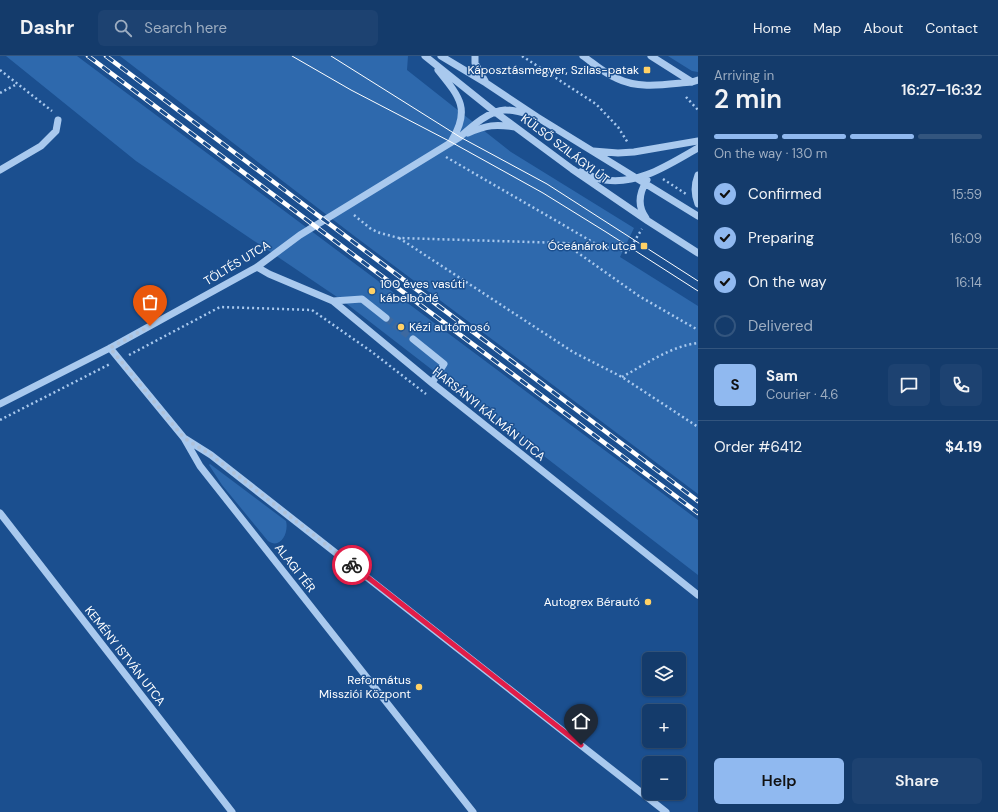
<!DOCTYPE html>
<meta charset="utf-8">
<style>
body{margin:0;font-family:"DM Sans",sans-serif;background:#1d4271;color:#f1f3f6;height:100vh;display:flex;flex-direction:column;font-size:15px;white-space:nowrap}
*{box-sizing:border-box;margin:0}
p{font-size:13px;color:#9dadc1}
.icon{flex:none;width:22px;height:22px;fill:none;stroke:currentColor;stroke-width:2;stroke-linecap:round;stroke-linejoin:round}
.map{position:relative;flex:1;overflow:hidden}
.drawer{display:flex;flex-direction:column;background:#143b6b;width:300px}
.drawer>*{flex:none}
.tools{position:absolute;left:642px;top:596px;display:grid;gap:8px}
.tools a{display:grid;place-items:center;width:44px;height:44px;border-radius:6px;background:#143b6b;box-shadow:0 1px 3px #0004,0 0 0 1px #33557e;font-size:20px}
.pin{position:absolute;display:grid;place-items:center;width:34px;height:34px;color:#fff;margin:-41px -17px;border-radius:50% 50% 50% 0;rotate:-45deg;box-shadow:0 0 4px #0007}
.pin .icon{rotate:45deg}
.courier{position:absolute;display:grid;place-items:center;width:40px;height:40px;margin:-20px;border:3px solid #e11d48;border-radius:50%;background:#fff;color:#222;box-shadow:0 1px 5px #0007}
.head em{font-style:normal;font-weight:600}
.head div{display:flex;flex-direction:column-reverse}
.head{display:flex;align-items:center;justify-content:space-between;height:68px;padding:0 16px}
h1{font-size:26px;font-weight:600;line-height:30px}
.bar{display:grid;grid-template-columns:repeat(4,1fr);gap:6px 4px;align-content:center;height:48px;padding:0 16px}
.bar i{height:5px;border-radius:3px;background:#33557e}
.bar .selected{background:#90b9f0}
.bar p{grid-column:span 4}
.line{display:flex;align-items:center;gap:10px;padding:0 16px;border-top:1px solid #33557e}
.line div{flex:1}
.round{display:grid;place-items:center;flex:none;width:42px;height:42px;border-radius:6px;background:#1d4271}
ol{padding:0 16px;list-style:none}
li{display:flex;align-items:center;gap:12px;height:44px}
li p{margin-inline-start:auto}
li .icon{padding:4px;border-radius:50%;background:#90b9f0;color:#111;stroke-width:4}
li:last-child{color:#9dadc1}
li i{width:22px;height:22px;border:2px solid #33557e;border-radius:50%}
.cta{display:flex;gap:8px;margin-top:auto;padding:8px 16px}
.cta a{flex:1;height:46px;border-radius:6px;background:#90b9f0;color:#111;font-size:16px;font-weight:600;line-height:46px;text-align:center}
.cta a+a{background:#1d4271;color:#f1f3f6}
header{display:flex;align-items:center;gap:24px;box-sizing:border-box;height:56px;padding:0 20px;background:#143b6b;border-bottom:1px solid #33557e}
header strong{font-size:19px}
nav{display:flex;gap:22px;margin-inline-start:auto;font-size:14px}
.search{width:280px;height:36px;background:#1d4271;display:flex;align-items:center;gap:10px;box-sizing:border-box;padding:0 14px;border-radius:6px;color:#9dadc1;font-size:15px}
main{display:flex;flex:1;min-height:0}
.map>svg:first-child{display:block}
</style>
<header>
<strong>Dashr</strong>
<div class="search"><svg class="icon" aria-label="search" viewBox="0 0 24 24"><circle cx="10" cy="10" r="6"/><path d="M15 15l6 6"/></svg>Search here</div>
<nav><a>Home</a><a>Map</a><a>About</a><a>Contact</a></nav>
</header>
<main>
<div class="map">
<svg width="698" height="756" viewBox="0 0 698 756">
<rect width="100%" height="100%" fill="#1b4f8f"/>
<!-- green -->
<path fill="#2e69ad" d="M6 0H77L698 464V519L343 245 136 105Z
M120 0H408L407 14 511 96 634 172 620 201 698 250V438L353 179Z
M668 0H698V16L692 15Z
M210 408 286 465C289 476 281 494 268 485L222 429 209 409Z"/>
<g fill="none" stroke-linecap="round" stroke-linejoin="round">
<!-- minor-tunnel -->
<path stroke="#3d69a0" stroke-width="7" stroke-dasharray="7 3.5" stroke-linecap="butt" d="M386 262 413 283"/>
<!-- path -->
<path stroke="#a9c9ee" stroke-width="2.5" stroke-dasharray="2 3" stroke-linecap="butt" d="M522 0 596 48 618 71 628 87
M0 14 52 55
M0 37 17 28
M686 41 698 54
M446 101 603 192
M663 123 686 138
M354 159 371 173 380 177 399 182 564 187 605 193 612 190 627 197 642 173
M399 182 573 296 622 321 698 371
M564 187 639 240 698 274
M129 299 220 251 312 254 372 296 426 338
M622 321C646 308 671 290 698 287
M0 364 110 308"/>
<!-- minor -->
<path stroke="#a9c9ee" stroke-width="7" d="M425 0 495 56 572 113 648 165 698 197
M441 0 486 27 537 61 698 160
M475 0V7L485 25
M583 0C593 7 604 17 616 22 640 34 667 28 692 26L698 24
M651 0 692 26
M438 14C459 40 471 53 452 84
M468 77C487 69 495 68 515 71
M593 95 618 97 634 96 698 85
M0 114 41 90 56 75 58 64
M581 116C588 119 597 123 605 124 640 129 669 108 698 92
M698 119C694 129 694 138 698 148
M646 162C637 150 639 137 647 124
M257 211 269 218 333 245 432 327 698 539
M333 245 362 243 386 262
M413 283 444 308 432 327
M110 292 184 382 200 410 473 756
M0 348 110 292 257 211 300 179 460 81C471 71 491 53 506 54 517 54 527 58 537 61
M184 382 211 399 666 756
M0 457 232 756"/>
<!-- tram -->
<path stroke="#fff" stroke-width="1" d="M292 0 351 34 451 86 543 137 606 176 698 235
M331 0 460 81 547 128 698 225"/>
<defs>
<path id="rail" d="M88 0 698 457
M106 0 698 445"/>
</defs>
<!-- rail casing -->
<use href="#rail" stroke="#fff" stroke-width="4.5"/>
<!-- rail -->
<use href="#rail" stroke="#1b4f8f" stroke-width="3" stroke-dasharray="9" stroke-linecap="butt"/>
</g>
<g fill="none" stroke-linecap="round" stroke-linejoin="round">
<!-- done -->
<path stroke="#afc1d8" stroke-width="4" stroke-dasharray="0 7.2" d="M150 270 110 292 184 382 211 399 352 509"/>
<!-- route -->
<path stroke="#e11d48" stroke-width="5" d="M352 509 581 689"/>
</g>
<!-- markers -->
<g fill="#ffd166" stroke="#1b4f8f" stroke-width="1.5">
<rect x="643" y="10" width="8" height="8" rx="2"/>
<rect x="640" y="186" width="8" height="8" rx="2"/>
<circle cx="372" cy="235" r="4"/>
<circle cx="401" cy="271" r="4"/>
<circle cx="648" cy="546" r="4"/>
<circle cx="419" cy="631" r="4"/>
</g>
<g text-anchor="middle" stroke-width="3" stroke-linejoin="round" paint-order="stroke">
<!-- poi labels -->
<g font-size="12" fill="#fff" stroke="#1b4f8f" text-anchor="end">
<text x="639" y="18">Káposztásmegyer, Szilas-patak</text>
<text x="636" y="194">Óceánárok utca</text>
<text x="380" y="232" text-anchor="start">100 éves vasúti<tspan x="380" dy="14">kábelbódé</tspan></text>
<text x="409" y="275" text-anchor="start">Kézi autómosó</text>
<text x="640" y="550">Autogrex Bérautó</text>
<text x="411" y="628">Református<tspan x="411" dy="14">Missziói Központ</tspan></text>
</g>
<!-- street labels -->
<g font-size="12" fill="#fff" stroke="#1b4f8f">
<text transform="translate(565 93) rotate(37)" y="4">KÜLSŐ SZILÁGYI ÚT</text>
<text transform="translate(237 207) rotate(-31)" y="4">TÖLTÉS UTCA</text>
<text transform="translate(489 358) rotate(39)" y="4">HARSÁNYI KÁLMÁN UTCA</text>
<text transform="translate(295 512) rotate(52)" y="4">ALAGI TÉR</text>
<text transform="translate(125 600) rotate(52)" y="4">KEMÉNY ISTVÁN UTCA</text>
</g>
</g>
</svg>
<div class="tools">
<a><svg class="icon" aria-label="layers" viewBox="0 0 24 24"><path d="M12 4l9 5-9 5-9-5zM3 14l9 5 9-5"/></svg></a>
<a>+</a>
<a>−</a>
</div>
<div class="pin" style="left:150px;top:270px;background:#ea580c"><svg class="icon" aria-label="bag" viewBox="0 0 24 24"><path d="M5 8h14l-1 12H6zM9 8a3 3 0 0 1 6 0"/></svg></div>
<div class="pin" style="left:581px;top:689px;background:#1f2937"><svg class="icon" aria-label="home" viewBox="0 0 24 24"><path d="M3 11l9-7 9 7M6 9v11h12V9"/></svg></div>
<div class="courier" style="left:352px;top:509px"><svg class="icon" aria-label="bike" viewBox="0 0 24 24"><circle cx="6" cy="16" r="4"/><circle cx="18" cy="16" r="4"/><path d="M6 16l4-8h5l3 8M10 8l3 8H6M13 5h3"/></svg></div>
</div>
<section class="drawer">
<div class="head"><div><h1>2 min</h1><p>Arriving in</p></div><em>16:27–16:32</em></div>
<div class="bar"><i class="selected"></i><i class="selected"></i><i class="selected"></i><i></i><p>On the way · 130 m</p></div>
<ol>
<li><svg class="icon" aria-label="check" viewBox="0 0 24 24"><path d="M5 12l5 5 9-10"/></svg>Confirmed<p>15:59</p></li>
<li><svg class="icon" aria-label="check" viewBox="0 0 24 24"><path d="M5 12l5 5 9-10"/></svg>Preparing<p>16:09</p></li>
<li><svg class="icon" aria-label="check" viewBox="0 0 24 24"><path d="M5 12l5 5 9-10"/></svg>On the way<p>16:14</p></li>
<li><i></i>Delivered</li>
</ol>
<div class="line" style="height:72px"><b class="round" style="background:#90b9f0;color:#111">S</b><div><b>Sam</b><p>Courier · 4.6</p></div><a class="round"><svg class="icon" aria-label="chat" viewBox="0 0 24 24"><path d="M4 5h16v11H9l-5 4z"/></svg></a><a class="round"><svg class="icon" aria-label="phone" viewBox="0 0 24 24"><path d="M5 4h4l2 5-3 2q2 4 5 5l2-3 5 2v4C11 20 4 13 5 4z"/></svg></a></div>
<div class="line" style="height:52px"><div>Order #6412</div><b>$4.19</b></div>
<div class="cta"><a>Help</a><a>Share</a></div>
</section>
</main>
